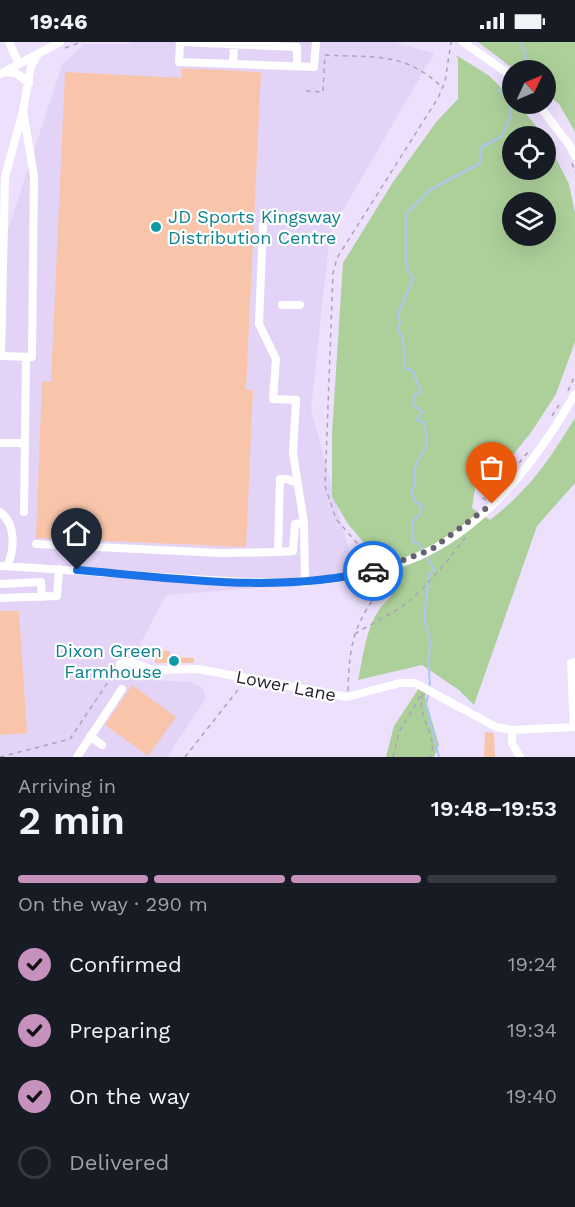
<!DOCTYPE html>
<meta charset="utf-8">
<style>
body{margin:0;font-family:"Work Sans",sans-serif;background:#20242c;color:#f1f3f6;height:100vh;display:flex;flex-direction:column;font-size:22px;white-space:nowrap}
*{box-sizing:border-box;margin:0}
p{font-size:20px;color:#9ea1a6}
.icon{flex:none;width:33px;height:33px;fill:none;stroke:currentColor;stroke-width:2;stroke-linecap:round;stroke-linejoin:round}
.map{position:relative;height:715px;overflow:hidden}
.drawer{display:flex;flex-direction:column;background:#171b24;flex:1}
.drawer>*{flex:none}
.needle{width:39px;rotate:46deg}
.tools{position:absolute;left:502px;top:18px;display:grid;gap:12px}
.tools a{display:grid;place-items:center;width:54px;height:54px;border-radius:50%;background:#171b24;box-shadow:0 6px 24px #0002;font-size:30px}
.pin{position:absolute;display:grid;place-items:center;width:51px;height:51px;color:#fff;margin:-62px -26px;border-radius:50% 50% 50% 0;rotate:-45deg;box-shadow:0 0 6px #0007}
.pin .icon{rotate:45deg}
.courier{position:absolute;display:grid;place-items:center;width:60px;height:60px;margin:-30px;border:4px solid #1a73e8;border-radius:50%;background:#fff;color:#222;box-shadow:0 2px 8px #0007}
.head em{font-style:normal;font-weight:600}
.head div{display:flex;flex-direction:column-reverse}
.head{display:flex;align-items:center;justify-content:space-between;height:102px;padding:0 18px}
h1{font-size:39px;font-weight:600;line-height:45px}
.bar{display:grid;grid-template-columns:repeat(4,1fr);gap:9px 6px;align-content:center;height:72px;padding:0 18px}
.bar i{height:8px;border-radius:4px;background:#363941}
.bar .on{background:#c691bc}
.bar p{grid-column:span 4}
ol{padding:0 18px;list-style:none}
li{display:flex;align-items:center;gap:18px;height:66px}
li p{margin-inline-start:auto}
li .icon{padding:6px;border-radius:50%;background:#c691bc;color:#111;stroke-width:4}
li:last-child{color:#9ea1a6}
li i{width:33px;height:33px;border:3px solid #363941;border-radius:50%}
.status{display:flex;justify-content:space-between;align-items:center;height:42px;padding:0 30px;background:#171b24;direction:ltr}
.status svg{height:16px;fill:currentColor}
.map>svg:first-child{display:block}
</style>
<div class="status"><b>19:46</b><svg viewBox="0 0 49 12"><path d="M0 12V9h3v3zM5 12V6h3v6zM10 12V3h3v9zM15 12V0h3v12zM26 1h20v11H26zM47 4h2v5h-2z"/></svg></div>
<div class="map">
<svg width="575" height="715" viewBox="0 0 575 715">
<rect width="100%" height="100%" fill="#ece0fd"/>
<!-- built -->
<path fill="#e3d4f7" d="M132 0H393L434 11 330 191 311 367 357 538 166 553 125 631 153 638 190 640 203 646 206 656 167 715H0V212L62 23 84 2H128Z"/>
<!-- green -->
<path fill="#add09a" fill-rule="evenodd" d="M478 0H575V90L559 62 546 52V28H515Z
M456 13 488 33 513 57V62H518L544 94H513V128H546V97L569 142 575 171V300L556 352 532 389 510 417 475 446 472 466 490 478C530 447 549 418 575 376V441L537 484 474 663 459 648 422 623 358 638C363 616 365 591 377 571 385 558 391 559 398 541L348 482 332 455V391L343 221 393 140 437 79 458 57V17ZM513 160H546V194H513Z
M419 646 428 648 425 655 439 703 434 715H386L394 684Z"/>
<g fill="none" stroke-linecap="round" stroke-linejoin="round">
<!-- stream -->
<path stroke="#acc7f4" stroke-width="2" d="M520 23 526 15 521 0
M430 643 428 616 431 601 424 577 429 533 434 527 419 502 413 500 412 480 420 473 422 465 415 459 411 448 415 444V425L427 402 425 381 417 378 423 370 413 363 414 353 421 351 413 329 405 326 403 296 398 288 400 281 398 272 413 237 406 225V172L430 148 480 121 481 105 501 95 511 73V58L499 48
M428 653 426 663 439 715"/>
</g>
<!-- building -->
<path fill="#f9c5aa" d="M182 26 261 30 246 348H253L246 505 36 496 42 339 51 340 65 30 182 36Z
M0 569H19L27 691 0 693Z
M161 609H170V615L194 616V621H155V612H160Z
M132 643 176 675 148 714 105 683Z
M485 690 494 691 495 715H484Z"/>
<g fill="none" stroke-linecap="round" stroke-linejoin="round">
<!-- path -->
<path stroke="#aba2b9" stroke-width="1.5" stroke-dasharray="4.5 4.5" stroke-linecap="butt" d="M65 6 81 0
M306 49 323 50 325 13C374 16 403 9 442 45
M572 121 575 130
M568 349 575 333
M552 374 559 363
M486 458 483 456 516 425 528 410
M375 522 336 477 325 444 333 231 337 216 438 56 445 40 451 0
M355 592C370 582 394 571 407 561 428 543 449 517 466 495
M348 649C349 599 355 578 387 540L385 535
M423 652C415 675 440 694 430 715
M0 715 70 697 116 628
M185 715 241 644
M393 715 399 690 422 651"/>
<!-- minor -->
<path stroke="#fff" stroke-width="8" d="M9 0 19 22
M180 0 179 20 314 25 316 0
M182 0 297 5V25
M463 0 513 35
M233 22 234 2
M5 30 16 31 29 41
M0 32 60 0
M538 62 570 104 575 114
M23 69 34 134 32 315 1 314 5 135 23 69 31 24 38 12
M263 183 259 282 276 317 273 357 296 358 293 411 304 481 305 541
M282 263H300
M0 401H24
M0 470C16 482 15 507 7 524
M24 470 26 315
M36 502 220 511 278 510 280 437H287L297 441
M278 510 293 509 295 482 304 481
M0 524C59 527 118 532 177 536 259 541 342 548 419 514 489 483 538 416 575 352
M0 542 41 540 42 555
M0 556 57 554 59 527
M120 622 131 620 154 628 198 627 347 655 400 641H415L496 685 512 688 575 685
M574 685 571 621 575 620
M512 688V701L520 715
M90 694 102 703
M77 715 122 647"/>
</g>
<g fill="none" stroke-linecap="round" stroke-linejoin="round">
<!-- done -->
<path stroke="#686172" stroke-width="6" stroke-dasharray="0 10.8" d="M373 529 431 508 492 462"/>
<!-- route -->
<path stroke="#1a73e8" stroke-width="8" d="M77 528C175 536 277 552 373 529"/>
</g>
<!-- markers -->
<g fill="#0f9aa8" stroke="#fff" stroke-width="2">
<circle cx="156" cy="185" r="6"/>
<circle cx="174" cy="619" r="6"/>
</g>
<g text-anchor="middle" stroke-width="4.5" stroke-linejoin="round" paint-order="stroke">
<!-- culture labels -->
<g font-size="18" fill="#0d838f" stroke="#fff" text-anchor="start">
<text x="168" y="181">JD Sports Kingsway<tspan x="168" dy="21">Distribution Centre</tspan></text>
<text x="162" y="615" text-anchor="end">Dixon Green<tspan x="162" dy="21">Farmhouse</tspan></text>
</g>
<!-- street labels -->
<g font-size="18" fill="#211d27" stroke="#fff">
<text transform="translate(286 644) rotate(11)" y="6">Lower Lane</text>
</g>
</g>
</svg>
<div class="tools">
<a><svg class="needle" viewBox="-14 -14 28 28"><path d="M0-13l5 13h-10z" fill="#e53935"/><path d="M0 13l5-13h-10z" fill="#9ea1a6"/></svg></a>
<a><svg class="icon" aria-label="locate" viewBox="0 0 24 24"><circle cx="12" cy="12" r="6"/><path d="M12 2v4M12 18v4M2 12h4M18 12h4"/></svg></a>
<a><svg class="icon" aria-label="layers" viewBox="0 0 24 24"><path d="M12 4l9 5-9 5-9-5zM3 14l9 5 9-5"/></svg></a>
</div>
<div class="pin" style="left:492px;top:462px;background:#ea580c"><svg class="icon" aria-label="bag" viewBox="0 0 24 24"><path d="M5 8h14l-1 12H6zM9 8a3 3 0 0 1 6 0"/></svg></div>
<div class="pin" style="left:77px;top:528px;background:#1f2937"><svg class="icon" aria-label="home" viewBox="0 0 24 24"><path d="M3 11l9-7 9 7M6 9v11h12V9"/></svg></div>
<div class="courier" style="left:373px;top:529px"><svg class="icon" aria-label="car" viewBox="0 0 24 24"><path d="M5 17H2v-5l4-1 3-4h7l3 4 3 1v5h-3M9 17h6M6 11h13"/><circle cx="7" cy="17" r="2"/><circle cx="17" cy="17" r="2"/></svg></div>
</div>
<section class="drawer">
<div class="head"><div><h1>2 min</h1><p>Arriving in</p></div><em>19:48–19:53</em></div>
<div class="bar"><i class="on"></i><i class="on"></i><i class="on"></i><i></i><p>On the way · 290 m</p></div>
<ol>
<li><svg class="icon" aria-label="check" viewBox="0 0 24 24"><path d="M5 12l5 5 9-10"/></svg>Confirmed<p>19:24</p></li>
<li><svg class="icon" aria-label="check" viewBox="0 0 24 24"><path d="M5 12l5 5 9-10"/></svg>Preparing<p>19:34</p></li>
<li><svg class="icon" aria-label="check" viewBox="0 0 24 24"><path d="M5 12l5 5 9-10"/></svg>On the way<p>19:40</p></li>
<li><i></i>Delivered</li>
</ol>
</section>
